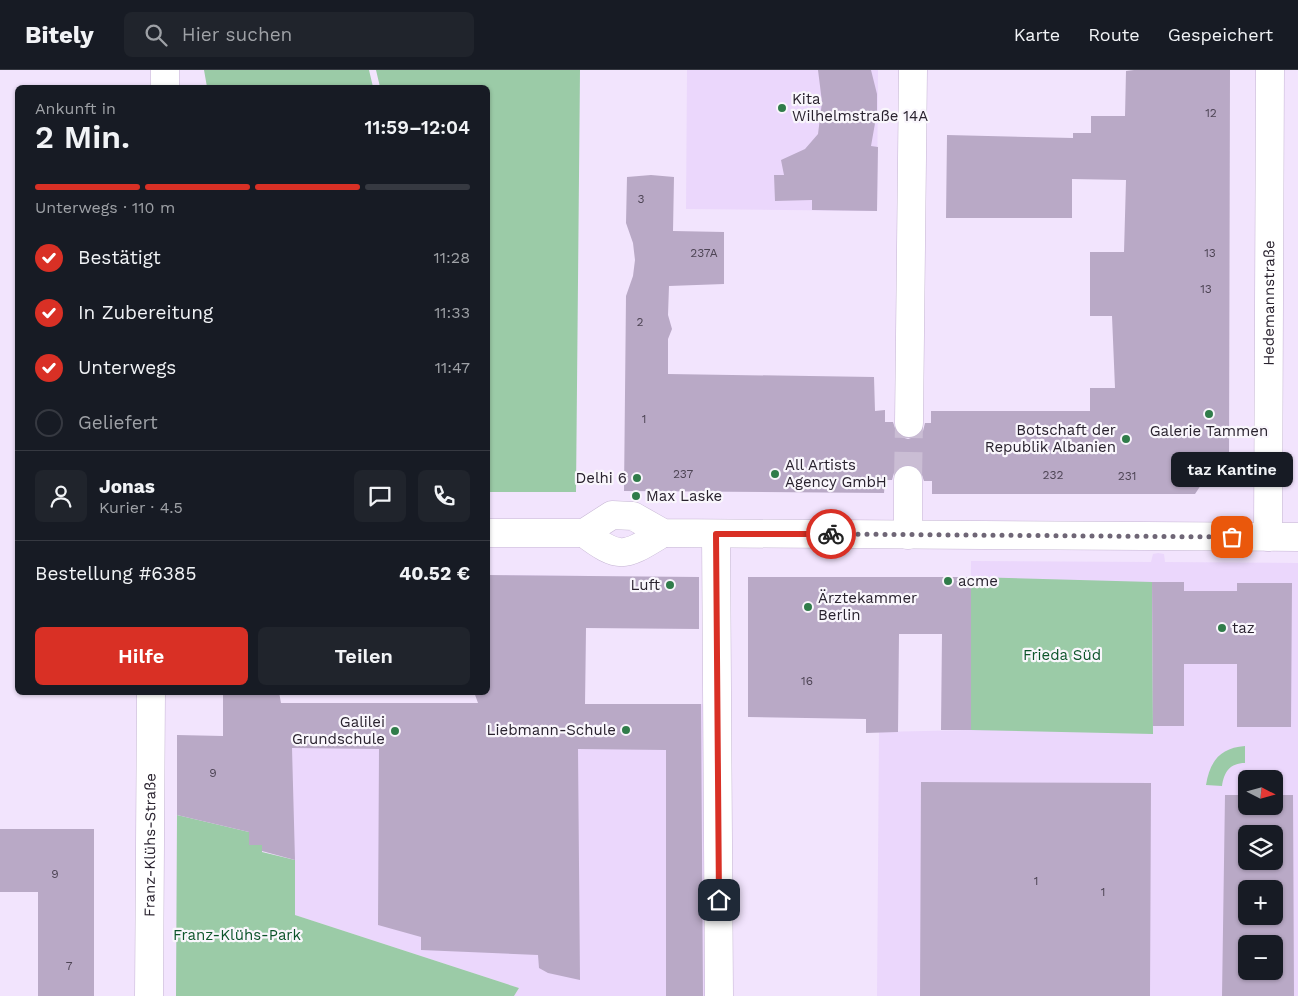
<!DOCTYPE html>
<html lang="de">
<meta charset="utf-8">
<style>
body{margin:0;font-family:"Work Sans",sans-serif;background:#20242c;color:#f1f3f6;height:100vh;display:flex;flex-direction:column;font-size:19px;white-space:nowrap}
*{box-sizing:border-box;margin:0}
p{font-size:16px;color:#9ea1a6}
.icon{flex:none;width:28px;height:28px;fill:none;stroke:currentColor;stroke-width:2;stroke-linecap:round;stroke-linejoin:round}
.map{position:relative;flex:1;overflow:hidden}
.sheet{position:absolute;left:15px;top:15px;width:475px;height:610px;display:flex;flex-direction:column;background:#171b24;border-radius:8px;box-shadow:0 1px 4px #0004}
.sheet>*{flex:none}
.needle{width:32px;rotate:96deg}
.fabs{position:absolute;left:1238px;top:700px;display:grid;gap:10px}
.fabs a{display:grid;place-items:center;width:45px;height:45px;border-radius:8px;background:#171b24;box-shadow:0 1px 4px #0004;font-size:25px}
.pin{position:absolute;display:grid;place-items:center;width:42px;height:42px;color:#fff;margin:-21px;border-radius:10px;box-shadow:0 2px 8px #0006}
.courier{position:absolute;display:grid;place-items:center;width:50px;height:50px;margin:-25px;border:4px solid #d93025;border-radius:50%;background:#fff;color:#222;box-shadow:0 1px 6px #0007}
.bubble{position:absolute;height:35px;border-radius:8px;background:#171b24;box-shadow:0 1px 4px #0004;font-size:16px;font-weight:600;line-height:35px;text-align:center}
.summary em{font-style:normal;font-weight:600}
.summary div{display:flex;flex-direction:column-reverse}
.summary{display:flex;align-items:center;justify-content:space-between;height:85px;padding:0 20px}
h1{font-size:32px;font-weight:600;line-height:38px}
.bar{display:grid;grid-template-columns:repeat(4,1fr);gap:8px 5px;align-content:center;height:60px;padding:0 20px}
.bar i{height:6px;border-radius:4px;background:#363941}
.bar .current{background:#d93025}
.bar p{grid-column:span 4}
.line{display:flex;align-items:center;gap:12px;padding:0 20px;border-top:1px solid #363941}
.line div{flex:1}
.round{display:grid;place-items:center;flex:none;width:52px;height:52px;border-radius:8px;background:#20242c}
ol{padding:0 20px;list-style:none}
li{display:flex;align-items:center;gap:15px;height:55px}
li p{margin-inline-start:auto}
li .icon{padding:5px;border-radius:50%;background:#d93025;color:#fff;stroke-width:4}
li:last-child{color:#9ea1a6}
li i{width:28px;height:28px;border:2px solid #363941;border-radius:50%}
.action{display:flex;gap:10px;margin-top:auto;padding:10px 20px}
.action a{flex:1;height:58px;border-radius:8px;background:#d93025;color:#fff;font-size:20px;font-weight:600;line-height:58px;text-align:center}
.action a+a{background:#20242c;color:#f1f3f6}
header{display:flex;align-items:center;gap:30px;box-sizing:border-box;height:70px;padding:0 25px;background:#171b24;border-bottom:1px solid #363941}
header strong{font-size:24px}
nav{display:flex;gap:28px;margin-inline-start:auto;font-size:18px}
.search{width:350px;height:45px;background:#20242c;display:flex;align-items:center;gap:12px;box-sizing:border-box;padding:0 18px;border-radius:8px;color:#9ea1a6;font-size:19px}
.map>svg:first-child{display:block}
</style>
<header>
<strong>Bitely</strong>
<div class="search"><svg class="icon" aria-label="search" viewBox="0 0 24 24"><circle cx="10" cy="10" r="6"/><path d="M15 15l6 6"/></svg>Hier suchen</div>
<nav><a>Karte</a><a>Route</a><a>Gespeichert</a></nav>
</header>
<div class="map">
<svg width="1298" height="926" viewBox="0 0 1298 926">
<rect width="100%" height="100%" fill="#f2e4fd"/>
<!-- built -->
<path fill="#ebd7fc" fill-rule="evenodd" d="M687 0H878L877 141 686 139Z
M1158 483 1164 484 1165 492 1298 493V926H877L879 662 970 660 971 491 1151 492 1153 484ZM1246 709H1274V736H1246ZM1246 764H1274V791H1246ZM1246 819H1274V846H1246ZM1246 874H1274V901H1246Z
M505 505 586 506 585 634H707L708 926H514L519 918 295 845V790L262 781 249 775V633L504 634Z"/>
<!-- green -->
<path fill="#9bcba7" d="M204 0H369L373 17H207Z
M376 0H580L576 422H488V18L380 17Z
M971 507 1152 512 1153 664 971 660Z
M1245 676V693C1230 693 1224 702 1222 716L1206 715C1210 691 1220 678 1245 676Z
M177 745 249 762V775H262V782L295 790V845L519 918 514 926H176Z"/>
<!-- building -->
<path fill="#b9a9c6" fill-rule="evenodd" d="M818 0H871L877 24V42L871 76 878 77 877 141 812 140V130L775 131 774 105H784L781 90 805 79 818 64 822 32Z
M1134 0H1230L1229 391 1209 403 1195 424H932V411H924L921 402 915 396 908 394 900 397 894 403 892 410H885L884 423 624 421 626 226 633 206 635 190 633 173 626 153 627 107 651 105 674 107 673 161 724 162V214L669 216 668 245 672 259 668 269V304L874 307 875 341 885 340V352H893L896 361 901 367 908 369 917 366 923 361 925 353H931V341H1090V318H1115L1112 246H1090V182H1124L1126 110 1072 109V148H946L947 65 1073 68V63H1091V46H1125L1126 1Z
M488 505 699 507V559L586 558 585 634H701L703 926H666V680L578 679 580 910 548 903 539 898 538 885 421 880V867L378 855 379 679 292 678 295 790 262 781V775H249V762L177 745V665L223 666V622H279L281 633H478L474 622H488Z
M748 507H971V660H941L942 564H899L898 662 866 663V649L748 647Z
M1152 512H1184V521H1237V513H1292L1291 657H1237V594H1184V656H1153Z
M921 712 1151 713 1150 926H920Z
M1225 725H1246V736H1274V725H1293L1294 926H1222ZM1246 764H1274V791H1246ZM1246 819H1274V846H1246ZM1246 874H1274V901H1246Z
M0 759H94V926H38V822H0Z"/>
<g fill="none" stroke-linecap="round" stroke-linejoin="round">
<!-- street-tunnel -->
<path stroke="#cabdd4" stroke-width="28" stroke-dasharray="28 14" stroke-linecap="butt" d="M908 410 909 353"/>
<defs>
<g id="street">
<path d="M165 18V0"/>
<path d="M909 353 913 0"/>
<path d="M488 463H584L612 445 633 446 663 463 1298 467"/>
<path d="M584 463C621 491 625 486 663 463"/>
<path d="M716 464 719 926"/>
<path d="M908 465V410"/>
<path id="s1" d="M1268 467 1270 0"/>
<path id="s2" d="M149 926 151 622"/>
</g>
</defs>
<!-- street casing -->
<use href="#street" stroke="#c5b5d3" stroke-width="29"/>
<!-- street -->
<use href="#street" stroke="#fff" stroke-width="28"/>
</g>
<g fill="none" stroke-linecap="round" stroke-linejoin="round">
<!-- done -->
<path stroke="#6f6676" stroke-width="5" stroke-dasharray="0 9" d="M831 464 1232 467"/>
<!-- route -->
<path stroke="#d93025" stroke-width="6" d="M719 830 716 464H831"/>
</g>
<!-- markers -->
<g fill="#307c4a" stroke="#f9f6fc" stroke-width="2">
<circle cx="782" cy="38" r="5"/>
<circle cx="1209" cy="344" r="5"/>
<circle cx="1126" cy="369" r="5"/>
<circle cx="775" cy="404" r="5"/>
<circle cx="637" cy="408" r="5"/>
<circle cx="636" cy="426" r="5"/>
<circle cx="948" cy="511" r="5"/>
<circle cx="670" cy="515" r="5"/>
<circle cx="808" cy="537" r="5"/>
<circle cx="1222" cy="558" r="5"/>
<circle cx="626" cy="660" r="5"/>
<circle cx="395" cy="661" r="5"/>
</g>
<g text-anchor="middle" stroke-width="4.5" stroke-linejoin="round" paint-order="stroke">
<!-- number labels -->
<g font-size="12" fill="#4d4454">
<text x="1211" y="47">12</text>
<text x="641" y="133">3</text>
<text x="704" y="187">237A</text>
<text x="1210" y="187">13</text>
<text x="1206" y="223">13</text>
<text x="640" y="256">2</text>
<text x="644" y="353">1</text>
<text x="683" y="408">237</text>
<text x="1053" y="409">232</text>
<text x="1127" y="410">231</text>
<text x="807" y="615">16</text>
<text x="213" y="707">9</text>
<text x="55" y="808">9</text>
<text x="1036" y="815">1</text>
<text x="1103" y="826">1</text>
<text x="69" y="900">7</text>
</g>
<!-- poi labels -->
<g font-size="15" fill="#29222e" stroke="#f9f6fc" text-anchor="start">
<text x="792" y="34">Kita<tspan x="792" dy="17">Wilhelmstraße 14A</tspan></text>
<text x="1116" y="365" text-anchor="end">Botschaft der<tspan x="1116" dy="17">Republik Albanien</tspan></text>
<text x="1209" y="366" text-anchor="middle">Galerie Tammen</text>
<text x="785" y="400">All Artists<tspan x="785" dy="17">Agency GmbH</tspan></text>
<text x="627" y="413" text-anchor="end">Delhi 6</text>
<text x="646" y="431">Max Laske</text>
<text x="958" y="516">acme</text>
<text x="660" y="520" text-anchor="end">Luft</text>
<text x="818" y="533">Ärztekammer<tspan x="818" dy="17">Berlin</tspan></text>
<text x="1232" y="563">taz</text>
<text x="385" y="657" text-anchor="end">Galilei<tspan x="385" dy="17">Grundschule</tspan></text>
<text x="616" y="665" text-anchor="end">Liebmann-Schule</text>
</g>
<!-- street labels -->
<g font-size="15" fill="#29222e" stroke="#f9f6fc">
<text dy="5" stroke="none"><textPath href="#s1" startOffset="234">Hedemannstraße</textPath></text>
<text dy="5" stroke="none"><textPath href="#s2" startOffset="151">Franz-Klühs-Straße</textPath></text>
</g>
<!-- park labels -->
<g font-size="15" fill="#0c542a" stroke="#f9f6fc">
<text x="1062" y="590">Frieda Süd</text>
<text x="237" y="870">Franz-Klühs-Park</text>
</g>
</g>
</svg>
<div class="fabs">
<a><svg class="needle" viewBox="-14 -14 28 28"><path d="M0-13l5 13h-10z" fill="#e53935"/><path d="M0 13l5-13h-10z" fill="#9ea1a6"/></svg></a>
<a><svg class="icon" aria-label="layers" viewBox="0 0 24 24"><path d="M12 4l9 5-9 5-9-5zM3 14l9 5 9-5"/></svg></a>
<a>+</a>
<a>−</a>
</div>
<div class="pin" style="left:1232px;top:467px;background:#ea580c"><svg class="icon" aria-label="bag" viewBox="0 0 24 24"><path d="M5 8h14l-1 12H6zM9 8a3 3 0 0 1 6 0"/></svg></div>
<div class="pin" style="left:719px;top:830px;background:#1f2937"><svg class="icon" aria-label="home" viewBox="0 0 24 24"><path d="M3 11l9-7 9 7M6 9v11h12V9"/></svg></div>
<div class="courier" style="left:831px;top:464px"><svg class="icon" aria-label="bike" viewBox="0 0 24 24"><circle cx="6" cy="16" r="4"/><circle cx="18" cy="16" r="4"/><path d="M6 16l4-8h5l3 8M10 8l3 8H6M13 5h3"/></svg></div>
<div class="bubble" style="left:1171px;top:382px;width:122px">taz Kantine</div>
<section class="sheet">
<div class="summary"><div><h1>2 Min.</h1><p>Ankunft in</p></div><em>11:59–12:04</em></div>
<div class="bar"><i class="current"></i><i class="current"></i><i class="current"></i><i></i><p>Unterwegs · 110 m</p></div>
<ol>
<li><svg class="icon" aria-label="check" viewBox="0 0 24 24"><path d="M5 12l5 5 9-10"/></svg>Bestätigt<p>11:28</p></li>
<li><svg class="icon" aria-label="check" viewBox="0 0 24 24"><path d="M5 12l5 5 9-10"/></svg>In Zubereitung<p>11:33</p></li>
<li><svg class="icon" aria-label="check" viewBox="0 0 24 24"><path d="M5 12l5 5 9-10"/></svg>Unterwegs<p>11:47</p></li>
<li><i></i>Geliefert</li>
</ol>
<div class="line" style="height:90px"><a class="round"><svg class="icon" aria-label="person" viewBox="0 0 24 24"><circle cx="12" cy="8" r="4"/><path d="M4 21q1-7 8-7t8 7"/></svg></a><div><b>Jonas</b><p>Kurier · 4.5</p></div><a class="round"><svg class="icon" aria-label="chat" viewBox="0 0 24 24"><path d="M4 5h16v11H9l-5 4z"/></svg></a><a class="round"><svg class="icon" aria-label="phone" viewBox="0 0 24 24"><path d="M5 4h4l2 5-3 2q2 4 5 5l2-3 5 2v4C11 20 4 13 5 4z"/></svg></a></div>
<div class="line" style="height:65px"><div>Bestellung #6385</div><b>40.52 €</b></div>
<div class="action"><a>Hilfe</a><a>Teilen</a></div>
</section>
</div>
